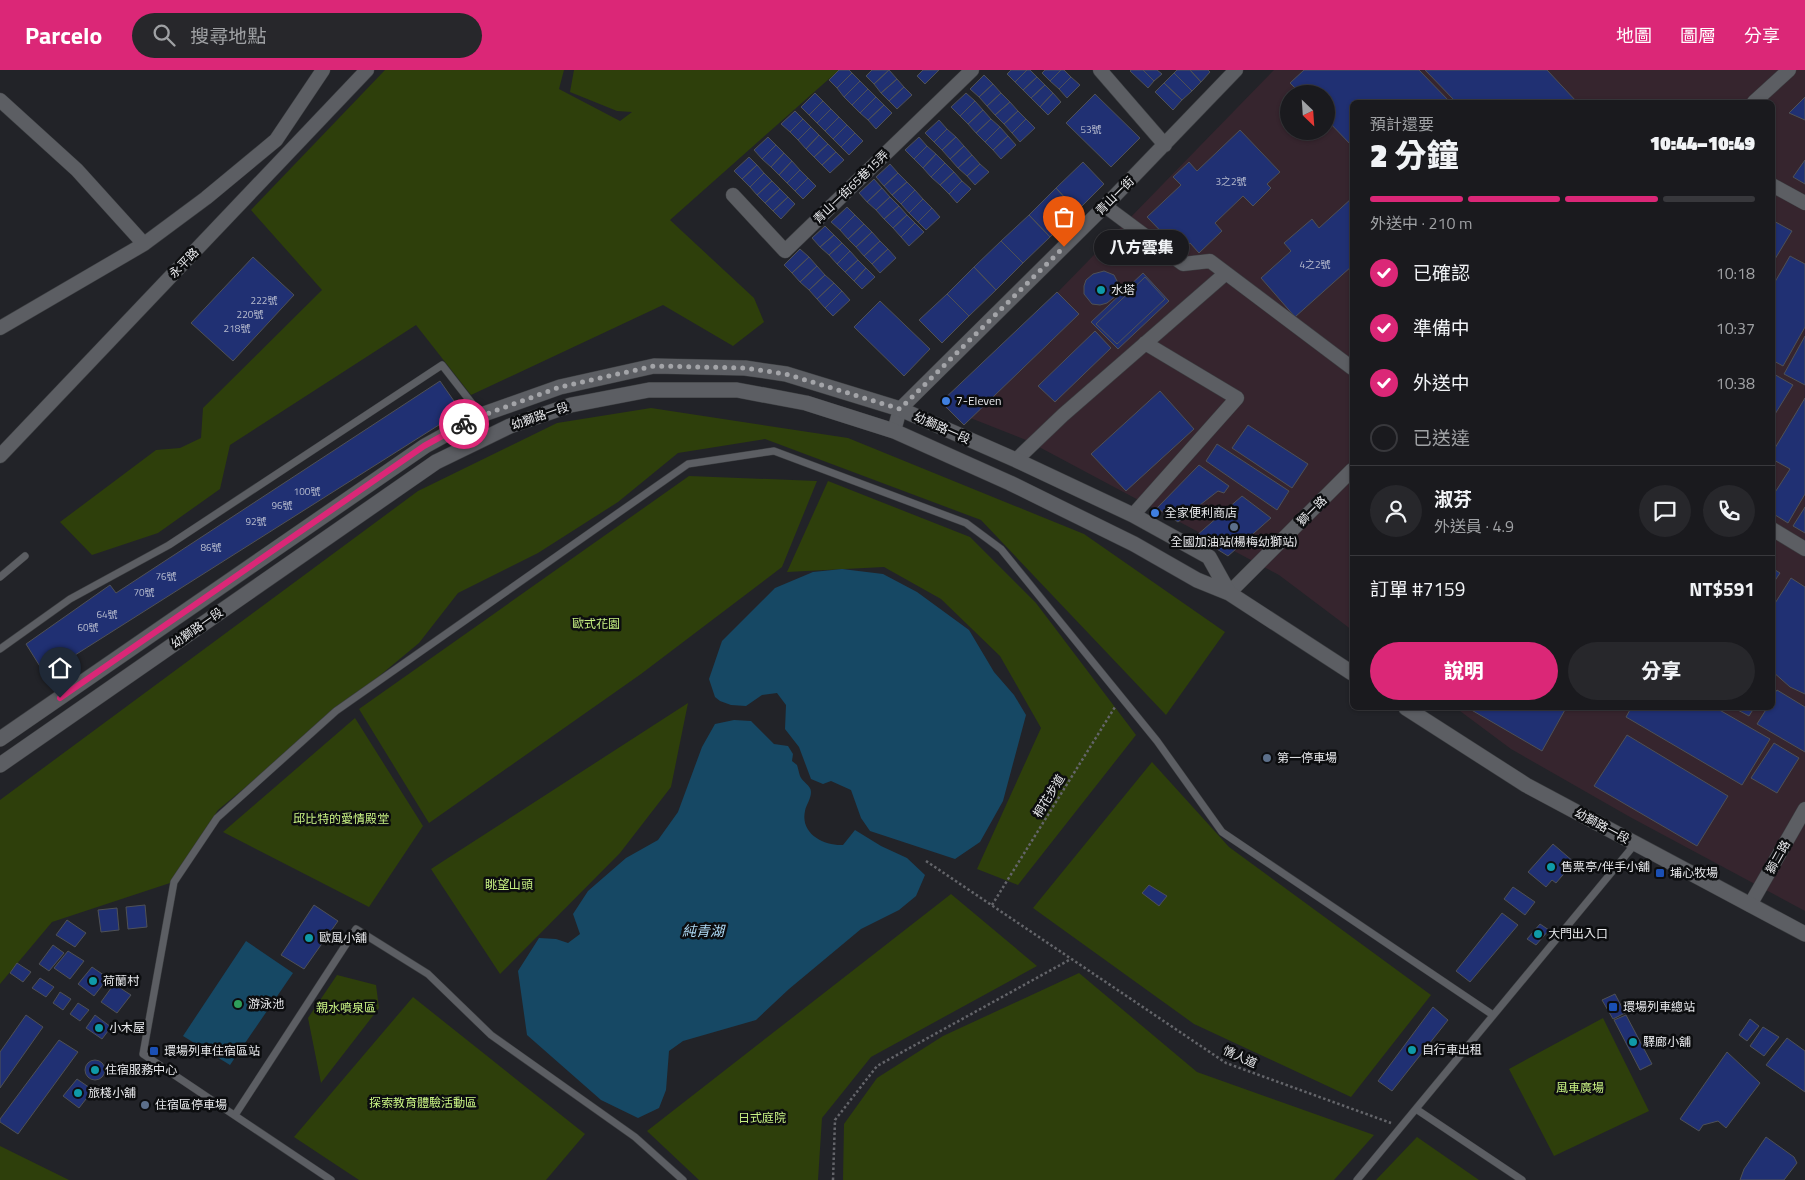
<!DOCTYPE html>
<html lang="zh-TW">
<meta charset="utf-8">
<style>
body{margin:0;font-family:"Titillium Web","Noto Sans TC",sans-serif;background:#27272b;color:#f1f3f6;height:100vh;display:flex;flex-direction:column;font-size:19px;white-space:nowrap}
*{box-sizing:border-box;margin:0}
p{font-size:16px;color:#9fa1a4}
.icon{flex:none;width:28px;height:28px;fill:none;stroke:currentColor;stroke-width:2;stroke-linecap:round;stroke-linejoin:round}
.map{position:relative;flex:1;overflow:hidden}
.details{position:absolute;left:1350px;top:30px;width:425px;height:610px;display:flex;flex-direction:column;background:#1a1a1e;border-radius:8px;box-shadow:0 1px 4px #0004,0 0 0 1px #38383c}
.details>*{flex:none}
.needle{width:32px;rotate:155deg}
.buttons{position:absolute;left:1280px;top:15px;display:grid;gap:10px}
.buttons a{display:grid;place-items:center;width:55px;height:55px;border-radius:50%;background:#1a1a1e;box-shadow:0 1px 4px #0004,0 0 0 1px #38383c;font-size:25px}
.pin{position:absolute;display:grid;place-items:center;width:42px;height:42px;color:#fff;margin:-51px -21px;border-radius:50% 50% 50% 0;rotate:-45deg;box-shadow:0 0 5px #0007}
.pin .icon{rotate:45deg}
.courier{position:absolute;display:grid;place-items:center;width:50px;height:50px;margin:-25px;border:4px solid #db2777;border-radius:50%;background:#fff;color:#222;box-shadow:0 1px 6px #0007}
.bubble{position:absolute;height:35px;border-radius:18px;background:#1a1a1e;box-shadow:0 1px 4px #0004,0 0 0 1px #38383c;font-size:16px;font-weight:800;line-height:35px;text-align:center}
.overview em{font-style:normal;font-weight:800}
.overview div{display:flex;flex-direction:column-reverse}
.overview{display:flex;align-items:center;justify-content:space-between;height:85px;padding:0 20px}
h1{font-size:32px;font-weight:800;line-height:38px}
.bar{display:grid;grid-template-columns:repeat(4,1fr);gap:8px 5px;align-content:center;height:60px;padding:0 20px}
.bar i{height:6px;border-radius:4px;background:#38383c}
.bar .active{background:#db2777}
.bar p{grid-column:span 4}
.line{display:flex;align-items:center;gap:12px;padding:0 20px;border-top:1px solid #38383c}
.line div{flex:1}
.round{display:grid;place-items:center;flex:none;width:52px;height:52px;border-radius:26px;background:#27272b}
ol{padding:0 20px;list-style:none}
li{display:flex;align-items:center;gap:15px;height:55px}
li p{margin-inline-start:auto}
li .icon{padding:5px;border-radius:50%;background:#db2777;color:#fff;stroke-width:4}
li:last-child{color:#9fa1a4}
li i{width:28px;height:28px;border:2px solid #38383c;border-radius:50%}
.primary-button{display:flex;gap:10px;margin-top:auto;padding:10px 20px}
.primary-button a{flex:1;height:58px;border-radius:30px;background:#db2777;color:#fff;font-size:20px;font-weight:800;line-height:58px;text-align:center}
.primary-button a+a{background:#27272b;color:#f1f3f6}
header{display:flex;align-items:center;gap:30px;box-sizing:border-box;height:70px;padding:0 25px;background:#db2777;color:#fff}
header strong{font-size:24px}
nav{display:flex;gap:28px;margin-inline-start:auto;font-size:18px}
.search{width:350px;height:45px;background:#27272b;display:flex;align-items:center;gap:12px;box-sizing:border-box;padding:0 18px;border-radius:28px;color:#9fa1a4;font-size:19px}
.map>svg:first-child{display:block}
</style>
<header>
<strong>Parcelo</strong>
<div class="search"><svg class="icon" aria-label="search" viewBox="0 0 24 24"><circle cx="10" cy="10" r="6"/><path d="M15 15l6 6"/></svg>搜尋地點</div>
<nav><a>地圖</a><a>圖層</a><a>分享</a></nav>
</header>
<div class="map">
<svg width="1805" height="1110" viewBox="0 0 1805 1110">
<rect width="100%" height="100%" fill="#222328"/>
<!-- industrial -->
<path fill="#36252e" fill-rule="evenodd" d="M1274 0H1805V841L1630 747 1511 679 1456 638H1772V32H1352V560L1279 505 1026 370 945 338ZM1289 24H1326V61H1289Z"/>
<!-- green -->
<path fill="#2e3f0b" d="M385 0H564L559 19 620 51 632 42 617 41 570 22 574 0H839L670 150 754 228 764 252 733 276 663 235 471 325 416 255 230 375 220 419 158 463 92 485 60 452 156 380 180 378 201 368 203 338 322 220 251 140Z
M651 338 848 368 1084 464 1225 562 1166 645 981 450 765 369 678 383 618 432 538 483 458 523 419 573 218 740 170 813 52 852 0 914V730L418 421 557 353Z
M689 406 817 411 782 497 641 604 429 753 359 639Z
M828 411 970 467 1036 533 1136 665 1018 815 977 799 1041 658 1000 586 941 529 884 497 787 502Z
M688 633 671 717 620 783 500 904 431 799Z
M355 648 423 756 369 837 223 762Z
M1152 692 1229 777 1431 925 1351 1027 1194 954 1033 838Z
M951 824 1037 896 871 987 822 1048 818 1110H699L647 1061Z
M1079 903 1197 1002 1374 1065 1334 1110H843L844 1054 877 1008 943 966Z
M337 905 376 915 379 938 321 1013 308 948Z
M413 927 585 1064 546 1110H359L294 1067Z
M1603 948 1649 1041 1554 1086 1509 999Z
M1417 1067 1479 1110H1376Z
M0 1076 69 1110H0Z"/>
<!-- water -->
<path fill="#164864" d="M842 499 883 504 917 522 969 560 994 602 1014 625 1026 645 1003 731 980 772 955 789 870 761 861 748 851 720 831 711 823 714 811 709 799 677 785 659 786 635 777 623 762 625 746 636 731 635 720 631 715 627 709 609 722 571 775 518 813 502Z
M734 650 751 651 774 674 788 676 793 684 792 691 797 695C798 698 799 703 800 706 802 712 811 715 811 722 811 729 806 735 805 741 800 764 824 776 843 775L855 760 881 776 907 788 925 805 916 826 899 840 861 859 789 919 756 950 683 971 669 981 666 1020 659 1038 638 1048 601 1030 527 965 518 901 539 868 556 869 568 873 580 864 573 844 588 821 626 788 658 770 678 742 702 677 715 654Z
M246 871 293 903 230 995 183 966Z"/>
<!-- building -->
<path fill="#203073" stroke="#4f5156" d="M839 0H849L852 3 837 18 829 10Z
M872 0H889L874 14 866 6Z
M889 0 897 9 881 23 874 14Z
M923 0H939L925 14 917 6Z
M1011 0H1027L1015 12 1007 4Z
M1027 0H1030L1037 7 1023 20 1015 12Z
M1045 0H1061L1050 11 1042 3Z
M1061 0H1064L1071 7 1059 19 1050 11Z
M1131 0H1143L1154 11 1148 18 1130 1Z
M1143 0H1157L1162 4 1154 11Z
M1177 0H1190L1201 12 1192 21 1174 3Z
M1190 0H1208L1210 2 1201 12Z
M1304 0H1419L1450 32H1352V76L1326 49V24H1301L1290 13Z
M1425 0H1547L1577 32H1456Z
M852 3 860 11 844 27 837 18Z
M1174 3 1192 21 1182 30 1164 13Z
M984 5 993 14 979 27 970 19Z
M1037 7 1045 15 1031 28 1023 20Z
M1071 7 1080 15 1067 28 1059 19Z
M897 9 904 17 889 31 881 23Z
M860 11 868 19 852 35 844 27Z
M1164 13 1182 30 1173 40 1155 22Z
M993 14 1001 23 987 36 979 27Z
M1045 15 1053 23 1040 37 1031 28Z
M904 17 912 25 897 39 889 31Z
M868 19 876 27 860 43 852 35Z
M815 23 823 31 809 45 801 37Z
M966 23 975 31 960 46 951 37Z
M1001 23 1010 32 995 45 987 36Z
M1053 23 1061 32 1048 45 1040 37Z
M1095 24 1140 68 1111 97 1066 53Z
M876 27 884 35 868 50 860 43Z
M1805 27V50L1789 43Z
M823 31 831 39 817 53 809 45Z
M975 31 983 40 968 54 960 46Z
M1010 32 1018 41 1004 54 995 45Z
M884 35 892 43 876 59 868 50Z
M831 39 839 47 825 61 817 53Z
M983 40 991 49 976 63 968 54Z
M795 41 803 49 790 62 781 54Z
M1018 41 1026 49 1012 63 1004 54Z
M839 47 847 55 833 69 825 61Z
M803 49 811 57 798 70 790 62Z
M991 49 1000 57 985 72 976 63Z
M1026 49 1035 58 1020 72 1012 63Z
M939 50 947 59 934 72 925 63Z
M847 55 855 63 841 77 833 69Z
M811 57 819 65 806 79 798 70Z
M1000 57 1008 66 993 80 985 72Z
M947 59 956 67 942 80 934 72Z
M1240 60 1280 102 1267 114 1271 118 1253 136 1243 126 1215 153 1222 161 1199 183 1190 173 1181 182 1147 147 1181 115 1173 107 1189 92 1197 101Z
M855 63 863 71 849 85 841 77Z
M819 65 828 74 814 87 806 79Z
M1008 66 1016 75 1001 89 993 80Z
M768 67 776 75 762 89 754 80Z
M919 67 927 76 914 89 905 80Z
M956 67 964 76 950 89 942 80Z
M828 74 836 82 822 95 814 87Z
M776 75 784 83 771 97 762 89Z
M927 76 936 84 923 98 914 89Z
M964 76 972 85 958 98 950 89Z
M836 82 844 90 830 103 822 95Z
M784 83 792 91 779 105 771 97Z
M936 84 945 93 931 107 923 98Z
M972 85 980 94 967 106 958 98Z
M749 87 757 95 742 109 734 101Z
M1805 90V114L1793 107Z
M792 91 800 100 787 113 779 105Z
M1083 92 1104 114 1077 141 1056 118Z
M945 93 954 102 940 115 931 107Z
M890 94 898 103 884 116 876 107Z
M980 94 989 102 975 115 967 106Z
M757 95 764 103 750 117 742 109Z
M800 100 808 108 795 121 787 113Z
M954 102 962 111 949 124 940 115Z
M764 103 772 111 757 125 750 117Z
M898 103 907 112 892 125 884 116Z
M808 108 816 116 803 129 795 121Z
M874 109 882 118 867 132 859 123Z
M772 111 780 119 765 133 757 125Z
M962 111 971 119 957 133 949 124Z
M907 112 915 120 901 134 892 125Z
M882 118 890 127 876 140 867 132Z
M1056 118 1077 141 1050 167 1029 145Z
M780 119 788 127 773 141 765 133Z
M915 120 923 129 909 143 901 134Z
M788 127 795 134 781 149 773 141Z
M890 127 899 136 884 149 876 140Z
M1352 128V196L1295 247 1261 208 1291 181 1284 173 1312 149 1319 158Z
M923 129 932 138 918 152 909 143Z
M899 136 907 145 893 158 884 149Z
M847 137 855 145 840 160 831 152Z
M932 138 940 147 926 160 918 152Z
M855 145 864 154 848 169 840 160Z
M907 145 915 153 901 167 893 158Z
M1029 145 1050 167 1023 193 1001 171Z
M1772 150 1792 161 1772 194Z
M915 153 924 162 909 176 901 167Z
M864 154 872 162 856 177 848 169Z
M825 156 834 165 820 177 812 168Z
M872 162 880 171 864 186 856 177Z
M834 165 842 173 829 185 820 177Z
M880 171 888 179 872 194 864 186Z
M1001 171 1023 193 996 220 974 197Z
M842 173 850 181 837 194 829 185Z
M800 179 809 187 792 203 784 195Z
M888 179 896 188 880 203 872 194Z
M850 181 858 190 845 202 837 194Z
M1790 186 1805 194V257L1783 296 1772 290V217Z
M253 187 294 225 233 291 191 253Z
M809 187 817 196 800 212 792 203Z
M858 190 866 198 854 211 845 202Z
M817 196 825 205 809 220 800 212Z
M974 197 996 220 969 246 947 224Z
M866 198 875 207 862 219 854 211Z
M1104 201 1114 205 1119 215 1117 225 1107 233 1100 235 1092 234 1084 224V216L1086 210 1093 204Z
M1143 203 1169 231 1118 279 1091 252Z
M825 205 834 213 817 229 809 220Z
M1145 207 1165 229 1117 274 1096 254Z
M834 213 842 221 825 238 817 229Z
M842 221 850 230 833 246 825 238Z
M1057 222 1079 244 964 355 941 332Z
M947 224 969 246 942 273 919 250Z
M880 231 930 279 904 306 854 257Z
M1095 261 1111 278 1055 332 1038 316Z
M1805 266V315L1784 304Z
M1772 303 1793 315 1772 349Z
M440 311 461 341 64 592 71 603 51 614 26 574 110 515 116 523Z
M1160 321 1194 359 1126 421 1091 384Z
M1805 328V424L1788 453 1772 443V427L1790 399 1772 389V383Z
M1248 355 1308 394 1292 418 1232 378Z
M1217 374 1289 421 1277 440 1206 391Z
M1199 395 1229 416 1224 423 1218 421 1178 452 1157 438Z
M1242 426 1271 448 1228 486 1196 466Z
M1805 437V463L1793 456Z
M1772 498 1780 503 1772 515Z
M1791 508 1805 517V624L1790 617 1772 601V538Z
M1777 620 1805 637V682L1757 654 1767 638H1772V627Z
M1468 638H1566L1542 681Z
M1631 638H1716L1770 669 1742 715 1626 647Z
M1734 638H1754L1749 646Z
M1627 665 1728 726 1697 776 1594 716Z
M1774 673 1799 688 1777 723 1751 708Z
M1553 774 1574 792 1556 813 1552 810 1546 817 1528 802Z
M1149 815 1167 826 1159 836 1142 823Z
M1513 817 1535 832 1525 845 1504 829Z
M145 835 147 857 128 859 126 837Z
M314 835 338 851 304 899 281 885Z
M117 838 119 860 101 862 98 840Z
M1502 843 1518 855 1470 912 1456 901Z
M67 850 86 863 75 877 56 865Z
M1540 854 1549 860 1536 875 1527 869Z
M53 875 64 883 49 901 39 894Z
M68 881 84 891 70 909 54 898Z
M17 893 31 902 23 912 10 903Z
M92 897 108 908 94 926 78 914Z
M40 908 54 917 46 927 32 918Z
M114 914 131 925 117 943 101 932Z
M60 922 71 929 63 940 53 933Z
M1615 924 1625 943 1613 949 1602 930Z
M78 933 89 940 80 951 70 944Z
M1433 937 1448 950 1392 1021 1378 1011Z
M26 945 43 957 0 1018V982Z
M95 945 111 957 102 969 86 958Z
M1626 945 1652 994 1640 1000 1614 950Z
M1750 949 1759 956 1747 971 1739 965Z
M1763 957 1779 967 1764 986 1750 976Z
M1787 968 1805 981V1022L1766 995Z
M59 970 78 982 18 1064 0 1052V1049Z
M1727 982 1760 1013 1726 1058 1718 1051 1703 1055 1699 1061 1680 1049Z
M85 1000a10 10 0 1 1 20 0a10 10 0 1 1-20 0Z
M77 1009 93 1020 79 1038 63 1026Z
M1766 1067 1794 1087 1797 1093 1784 1110H1740L1744 1099Z"/>
<g fill="none" stroke-linecap="round" stroke-linejoin="round">
<defs>
<path id="lane" d="M0 507 25 486
M0 579 70 529 169 475 442 295 481 345
M1416 1039 1522 1110
M235 1045 356 859 428 904 491 965 635 1067 683 1110
M331 1110 143 984 174 812 217 748 336 641 688 394 774 381 966 453 1001 479 1157 671 1222 762 1493 945
M1357 1110 1635 774"/>
<path id="street" d="M1100 0 1165 75
M0 30 77 100 144 174
M1754 32 1789 0
M1772 115 1805 133
M733 125 785 181 972 0
M1105 136 1183 194 1210 191 1352 298
M0 258 144 174 206 128 276 70 323 0
M894 361 900 339 1105 136 1236 0
M0 386 367 0
M1016 390 1063 345 1226 203
M1133 445 1237 328 1145 273
M1772 459 1805 479
M1229 523 1352 400
M1750 835 1805 739"/>
<path id="secondary" d="M1406 638 1526 715 1805 864
M0 669 425 376 481 345 560 317 654 296 745 298 786 304 900 339 1016 390 1133 445 1209 487 1229 523
M0 695 436 392 510 356 571 335 649 320H737L806 333 894 361 1010 413 1134 474 1197 510 1229 523 1352 603"/>
</defs>
<!-- lane casing -->
<use href="#lane" stroke="#3c3e41" stroke-width="8"/>
<!-- street casing -->
<use href="#street" stroke="#3c3e41" stroke-width="15"/>
<!-- secondary casing -->
<use href="#secondary" stroke="#3c3e41" stroke-width="16"/>
<!-- path -->
<path stroke="#64656a" stroke-width="2.5" stroke-dasharray="2.5 2.5" stroke-linecap="butt" d="M926 791 1226 993 1391 1053
M992 835 1115 637
M833 1110 835 1050 877 996 1071 889"/>
<!-- lane -->
<use href="#lane" stroke="#5c5e63" stroke-width="7"/>
<!-- street -->
<use href="#street" stroke="#5c5e63" stroke-width="14"/>
<!-- secondary -->
<use href="#secondary" stroke="#5c5e63" stroke-width="15"/>
</g>
<g fill="none" stroke-linecap="round" stroke-linejoin="round">
<!-- done -->
<path stroke="#a3a4a8" stroke-width="5" stroke-dasharray="0 9" d="M464 354 481 346 560 317 654 296 745 298 786 304 900 339 1064 177"/>
<!-- route -->
<path stroke="#db2777" stroke-width="6" d="M60 628 424 376 464 354"/>
</g>
<!-- markers -->
<g fill="#0f9aa8" stroke="#0c0d0f" stroke-width="2">
<circle cx="1101" cy="220" r="5"/>
<circle cx="1551" cy="797" r="5"/>
<circle cx="1538" cy="864" r="5"/>
<circle cx="309" cy="868" r="5"/>
<circle cx="93" cy="911" r="5"/>
<circle cx="99" cy="958" r="5"/>
<circle cx="1633" cy="972" r="5"/>
<circle cx="1412" cy="980" r="5"/>
<circle cx="95" cy="1000" r="5"/>
<circle cx="78" cy="1023" r="5"/>
</g>
<g fill="#3f7fe0" stroke="#0c0d0f" stroke-width="2">
<circle cx="946" cy="331" r="5"/>
<circle cx="1155" cy="443" r="5"/>
</g>
<g fill="#5c6f8a" stroke="#0c0d0f" stroke-width="2">
<circle cx="1234" cy="457" r="5"/>
<circle cx="1267" cy="688" r="5"/>
<circle cx="145" cy="1035" r="5"/>
</g>
<g fill="#1a4fb4" stroke="#0c0d0f" stroke-width="2">
<rect x="1655" y="798" width="10" height="10" rx="2.5"/>
<rect x="1608" y="932" width="10" height="10" rx="2.5"/>
<rect x="149" y="976" width="10" height="10" rx="2.5"/>
</g>
<circle fill="#2e9e5b" stroke="#0c0d0f" stroke-width="2" cx="238" cy="934" r="5"/>
<g text-anchor="middle" stroke-width="5" stroke-linejoin="round" paint-order="stroke">
<!-- number labels -->
<g font-size="10" fill="#b7bcce">
<text x="1091" y="63">53號</text>
<text x="1231" y="115">3之2號</text>
<text x="1315" y="198">4之2號</text>
<text x="264" y="234">222號</text>
<text x="250" y="248">220號</text>
<text x="237" y="262">218號</text>
<text x="307" y="425">100號</text>
<text x="282" y="439">96號</text>
<text x="256" y="455">92號</text>
<text x="211" y="481">86號</text>
<text x="166" y="510">76號</text>
<text x="144" y="526">70號</text>
<text x="107" y="548">64號</text>
<text x="88" y="561">60號</text>
</g>
<!-- street labels -->
<g font-size="12" fill="#e9eaed" stroke="#0c0d0f">
<text transform="translate(851 117) rotate(-44)" y="4">青山一街65巷15弄</text>
<text transform="translate(1115 126) rotate(-45)" y="4">青山一街</text>
<text transform="translate(184 193) rotate(-46)" y="4">永平路</text>
<text transform="translate(540 346) rotate(-19)" y="4">幼獅路一段</text>
<text transform="translate(942 358) rotate(24)" y="4">幼獅路一段</text>
<text transform="translate(1312 441) rotate(-45)" y="4">獅一路</text>
<text transform="translate(197 558) rotate(-35)" y="4">幼獅路一段</text>
<text transform="translate(1049 726) rotate(-58)" y="4">桐花步道</text>
<text transform="translate(1602 756) rotate(28)" y="4">幼獅路一段</text>
<text transform="translate(1778 787) rotate(-61)" y="4">獅二路</text>
<text transform="translate(1240 987) rotate(24)" y="4">情人道</text>
</g>
<!-- poi labels -->
<g font-size="12" fill="#e9eaed" stroke="#0c0d0f" text-anchor="start">
<text x="1111" y="224">水塔</text>
<text x="956" y="335">7-Eleven</text>
<text x="1165" y="447">全家便利商店</text>
<text x="1234" y="476" text-anchor="middle">全國加油站(楊梅幼獅站)</text>
<text x="1277" y="692">第一停車場</text>
<text x="1561" y="801">售票亭/伴手小舖</text>
<text x="1670" y="807">埔心牧場</text>
<text x="1548" y="868">大門出入口</text>
<text x="319" y="872">歐風小舖</text>
<text x="103" y="915">荷蘭村</text>
<text x="248" y="938">游泳池</text>
<text x="1623" y="941">環場列車總站</text>
<text x="109" y="962">小木屋</text>
<text x="1643" y="976">驛廊小舖</text>
<text x="1422" y="984">自行車出租</text>
<text x="164" y="985">環場列車住宿區站</text>
<text x="105" y="1004">住宿服務中心</text>
<text x="88" y="1027">旅棧小舖</text>
<text x="155" y="1039">住宿區停車場</text>
</g>
<!-- park labels -->
<g font-size="12" fill="#c8f283" stroke="#0c0d0f">
<text x="596" y="558">歐式花園</text>
<text x="341" y="753">邱比特的愛情殿堂</text>
<text x="509" y="819">眺望山頭</text>
<text x="346" y="942">親水噴泉區</text>
<text x="1580" y="1022">風車廣場</text>
<text x="423" y="1037">探索教育體驗活動區</text>
<text x="762" y="1052">日式庭院</text>
</g>
<!-- water labels -->
<g font-size="14" font-style="italic" fill="#b0dbf6" stroke="#0c0d0f">
<text x="703" y="866">純青湖</text>
</g>
</g>
</svg>
<div class="buttons">
<a><svg class="needle" viewBox="-14 -14 28 28"><path d="M0-13l5 13h-10z" fill="#e53935"/><path d="M0 13l5-13h-10z" fill="#9fa1a4"/></svg></a>
</div>
<div class="pin" style="left:1064px;top:177px;background:#ea580c"><svg class="icon" aria-label="bag" viewBox="0 0 24 24"><path d="M5 8h14l-1 12H6zM9 8a3 3 0 0 1 6 0"/></svg></div>
<div class="pin" style="left:60px;top:628px;background:#1f2937"><svg class="icon" aria-label="home" viewBox="0 0 24 24"><path d="M3 11l9-7 9 7M6 9v11h12V9"/></svg></div>
<div class="courier" style="left:464px;top:354px"><svg class="icon" aria-label="bike" viewBox="0 0 24 24"><circle cx="6" cy="16" r="4"/><circle cx="18" cy="16" r="4"/><path d="M6 16l4-8h5l3 8M10 8l3 8H6M13 5h3"/></svg></div>
<div class="bubble" style="left:1094px;top:160px;width:95px">八方雲集</div>
<section class="details">
<div class="overview"><div><h1>2 分鐘</h1><p>預計還要</p></div><em>10:44–10:49</em></div>
<div class="bar"><i class="active"></i><i class="active"></i><i class="active"></i><i></i><p>外送中 · 210 m</p></div>
<ol>
<li><svg class="icon" aria-label="check" viewBox="0 0 24 24"><path d="M5 12l5 5 9-10"/></svg>已確認<p>10:18</p></li>
<li><svg class="icon" aria-label="check" viewBox="0 0 24 24"><path d="M5 12l5 5 9-10"/></svg>準備中<p>10:37</p></li>
<li><svg class="icon" aria-label="check" viewBox="0 0 24 24"><path d="M5 12l5 5 9-10"/></svg>外送中<p>10:38</p></li>
<li><i></i>已送達</li>
</ol>
<div class="line" style="height:90px"><a class="round"><svg class="icon" aria-label="person" viewBox="0 0 24 24"><circle cx="12" cy="8" r="4"/><path d="M4 21q1-7 8-7t8 7"/></svg></a><div><b>淑芬</b><p>外送員 · 4.9</p></div><a class="round"><svg class="icon" aria-label="chat" viewBox="0 0 24 24"><path d="M4 5h16v11H9l-5 4z"/></svg></a><a class="round"><svg class="icon" aria-label="phone" viewBox="0 0 24 24"><path d="M5 4h4l2 5-3 2q2 4 5 5l2-3 5 2v4C11 20 4 13 5 4z"/></svg></a></div>
<div class="line" style="height:65px"><div>訂單 #7159</div><b>NT$591</b></div>
<div class="primary-button"><a>說明</a><a>分享</a></div>
</section>
</div>
